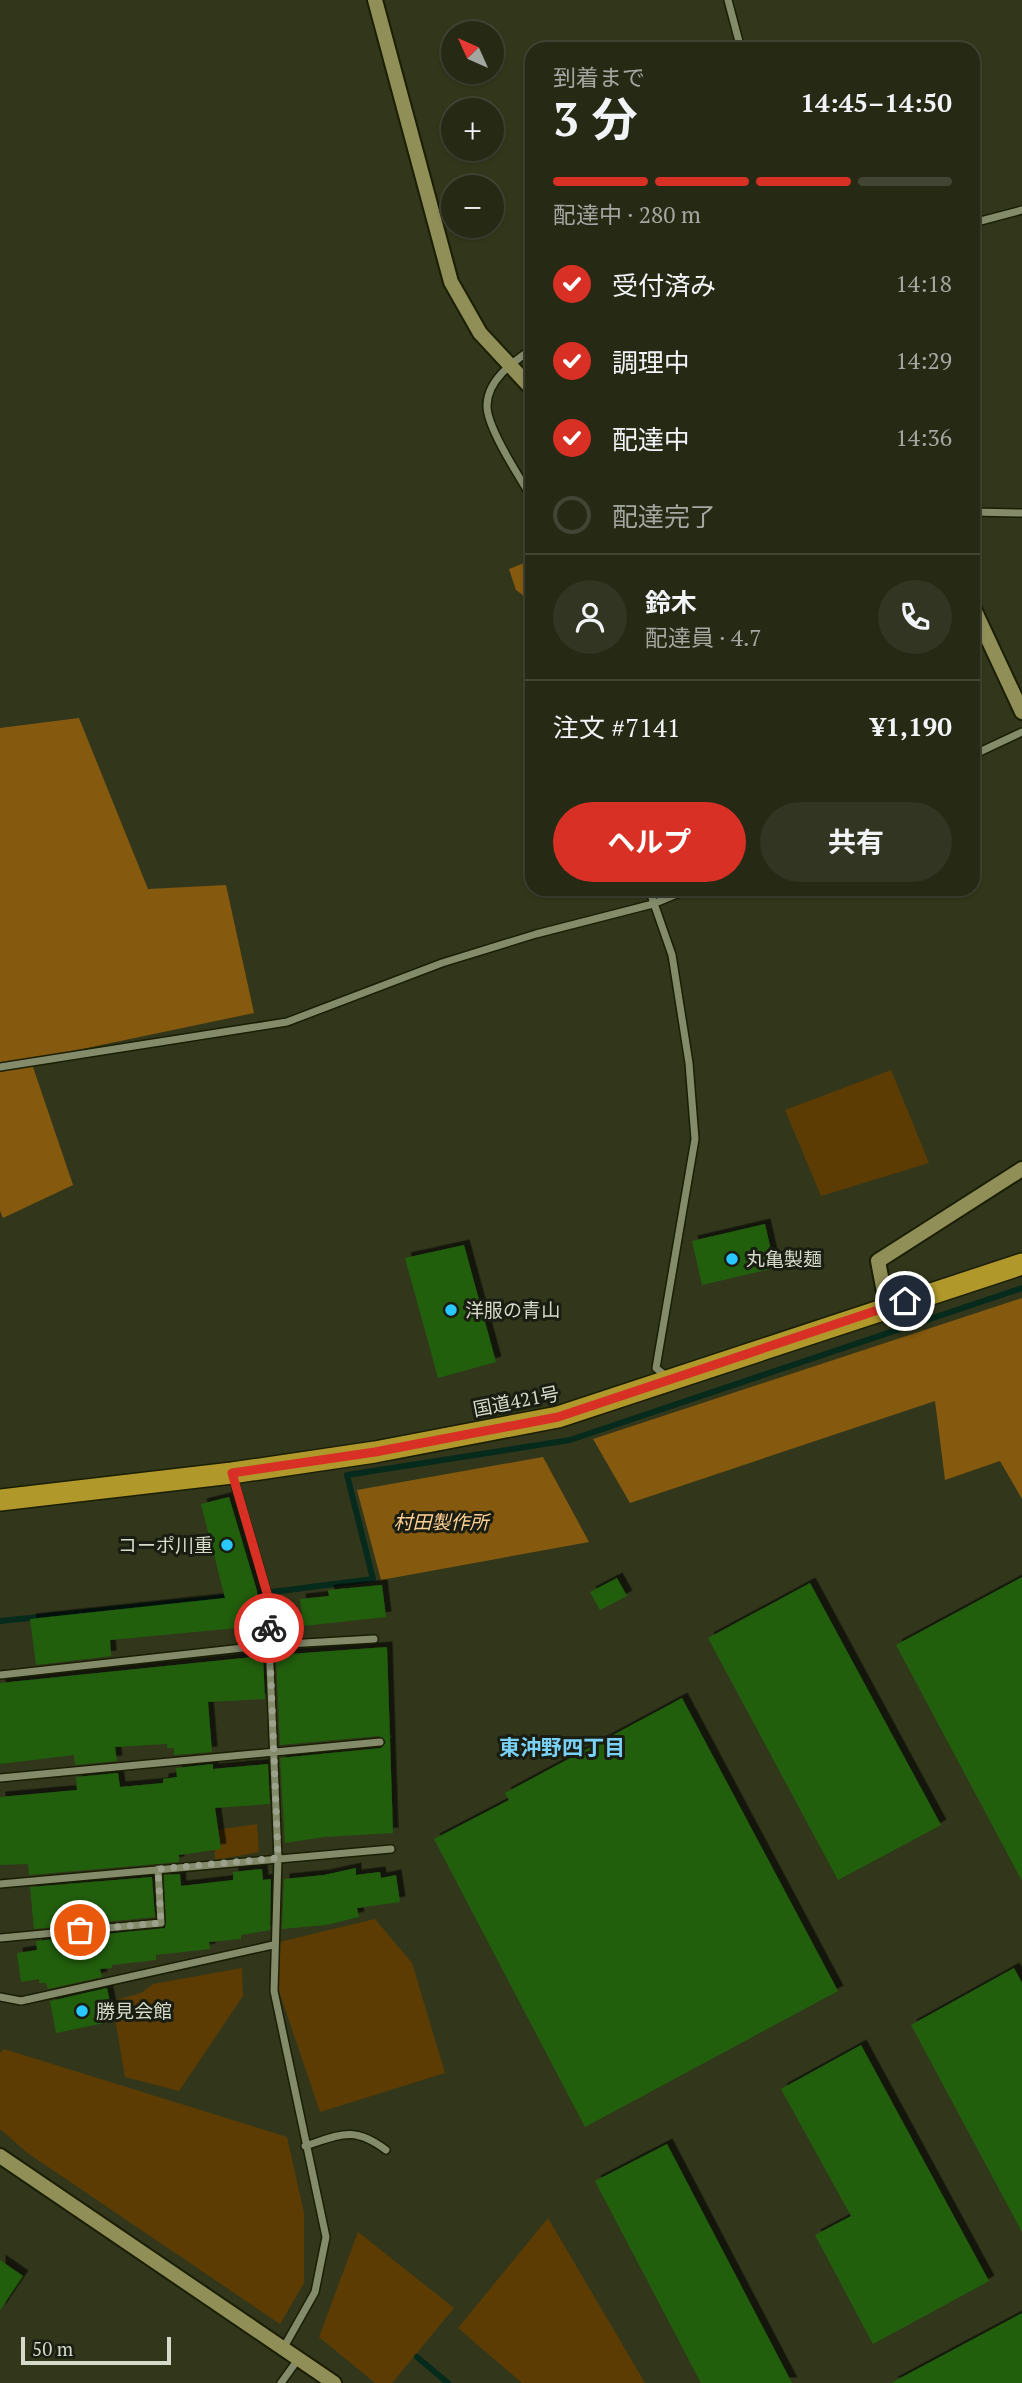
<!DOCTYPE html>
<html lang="ja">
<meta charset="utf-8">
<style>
body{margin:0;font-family:"PT Serif","Noto Sans JP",serif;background:#323522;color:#f1f3f6;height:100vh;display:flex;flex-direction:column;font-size:26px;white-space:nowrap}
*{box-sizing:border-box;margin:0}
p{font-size:23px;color:#a4a6a0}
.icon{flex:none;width:38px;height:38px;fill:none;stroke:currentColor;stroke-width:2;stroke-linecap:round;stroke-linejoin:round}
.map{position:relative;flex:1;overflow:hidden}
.details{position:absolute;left:525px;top:42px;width:455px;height:854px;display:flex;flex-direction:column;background:#262914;border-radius:21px;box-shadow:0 2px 5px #0004,0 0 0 2px #424534}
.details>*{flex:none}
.needle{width:46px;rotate:315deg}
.controls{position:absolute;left:441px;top:21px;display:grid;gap:14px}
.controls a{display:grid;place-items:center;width:63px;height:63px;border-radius:50%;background:#262914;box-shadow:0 2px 5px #0004,0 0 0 2px #424534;font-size:35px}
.scale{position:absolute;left:21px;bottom:18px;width:150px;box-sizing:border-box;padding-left:7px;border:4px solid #d5dac9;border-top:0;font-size:19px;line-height:24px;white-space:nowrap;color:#d5dac9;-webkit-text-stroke:5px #1a1d11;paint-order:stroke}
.pin{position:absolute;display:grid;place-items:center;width:60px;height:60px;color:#fff;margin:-30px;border:4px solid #fff;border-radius:50%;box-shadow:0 2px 7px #0007}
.courier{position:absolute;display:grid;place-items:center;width:70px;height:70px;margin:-35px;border:5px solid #d93025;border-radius:50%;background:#fff;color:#222;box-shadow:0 2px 9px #0007}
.summary em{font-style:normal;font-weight:700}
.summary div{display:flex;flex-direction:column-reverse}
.summary{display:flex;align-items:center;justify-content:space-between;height:119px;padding:0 28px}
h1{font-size:46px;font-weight:700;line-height:52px}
.bar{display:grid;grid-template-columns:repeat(4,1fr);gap:10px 7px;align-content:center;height:84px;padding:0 28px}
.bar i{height:9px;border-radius:5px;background:#424534}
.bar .selected{background:#d93025}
.bar p{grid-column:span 4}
.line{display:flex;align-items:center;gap:18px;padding:0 28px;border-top:2px solid #424534}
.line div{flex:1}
.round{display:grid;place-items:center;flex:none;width:74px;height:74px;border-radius:37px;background:#323522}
ol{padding:0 28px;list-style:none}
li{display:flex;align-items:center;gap:21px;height:77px}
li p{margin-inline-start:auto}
li .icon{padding:7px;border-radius:50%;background:#d93025;color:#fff;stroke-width:4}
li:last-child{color:#a4a6a0}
li i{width:38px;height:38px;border:4px solid #424534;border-radius:50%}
.button{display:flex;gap:14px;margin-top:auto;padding:14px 28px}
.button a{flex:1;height:80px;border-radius:42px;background:#d93025;color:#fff;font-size:28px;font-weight:700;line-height:80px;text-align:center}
.button a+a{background:#323522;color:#f1f3f6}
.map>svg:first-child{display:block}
</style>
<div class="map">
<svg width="1022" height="2383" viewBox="0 0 1022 2383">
<defs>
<filter id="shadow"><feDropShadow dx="5.5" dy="-5.5" stdDeviation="0" flood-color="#0009"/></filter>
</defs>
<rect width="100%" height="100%" fill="#32371b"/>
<!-- green -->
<path fill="#5d3c03" d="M891 1070 929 1163 821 1196 785 1110Z
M257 1824 259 1852 215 1860V1830Z
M375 1919 412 1963 445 2073 320 2112 279 1991V1942Z
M242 1968 243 1996 179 2091 125 2077 112 2001 141 1993 153 1984Z
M4 2049 287 2137 304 2213V2283L280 2324 29 2154 0 2129V2053Z
M548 2218 645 2383H522L458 2328Z
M358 2232 454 2308 392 2383H375L319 2337Z"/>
<!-- forest -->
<path fill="#85590e" d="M532 560V602L516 590 509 569Z
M79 718 148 889 226 885 254 1013 1 1066 33 1067 73 1185 3 1218 0 1211V728Z
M1022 1298V1499L1000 1461 945 1480 935 1401 630 1503 593 1439Z
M543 1457 589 1542 381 1580 357 1490Z"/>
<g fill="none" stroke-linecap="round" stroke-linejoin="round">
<!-- stream -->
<path stroke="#062b1c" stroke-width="6" d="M249 1595 373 1579 347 1475 570 1440 1022 1288
M0 1621 231 1597
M417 2357 448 2383"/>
</g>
<!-- building -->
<path fill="#215f10" filter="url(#shadow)" d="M765 1224 775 1268 702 1285 692 1241Z
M464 1245 496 1362 438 1378 405 1258Z
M229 1497 257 1591 260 1626 110 1640 111 1656 36 1665 30 1619 225 1598 201 1504Z
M1022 1577V1881L896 1645Z
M617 1578 627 1596 600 1610 590 1592Z
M810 1583 941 1825 838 1880 708 1638Z
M382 1585 386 1617 303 1626 300 1599 329 1596 328 1590Z
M387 1647 393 1833 324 1837 285 1843 280 1758 381 1748 386 1742 379 1736 280 1745 276 1655Z
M263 1656 265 1699 208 1702 212 1752 174 1755V1748H167V1744L115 1747 117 1761 75 1765 74 1755 0 1764V1683Z
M682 1698 838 1991 585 2127 434 1839 509 1800 505 1793Z
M213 1764V1769L268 1764 270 1804 215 1808 221 1849 179 1855V1862L29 1875 28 1864 0 1865V1797L77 1790 76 1777 118 1773 120 1787 163 1783V1779L177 1777 176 1768Z
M356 1868V1875L380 1872 381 1878 396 1875 400 1902 357 1908 359 1917 326 1925 282 1929 284 1879 324 1875Z
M262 1869 263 1880 271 1879 270 1930 241 1935V1939L209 1942 210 1949 156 1955V1960L112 1965V1968L100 1969 102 1977 48 1989 46 1983H39V1979L21 1982 17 1953 37 1950 36 1941 165 1928 164 1875 180 1874 181 1886 233 1880V1872Z
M152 1877 155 1917 34 1929 30 1887Z
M1014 1968 1022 1983V2232L911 2025Z
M107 1988 114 2021 56 2033 50 2001Z
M861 2045 989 2281 873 2344 815 2235 851 2216 781 2089Z
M667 2144 792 2383H701L595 2181Z
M0 2260 23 2276 0 2310Z
M1022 2313V2383H891L949 2352Z"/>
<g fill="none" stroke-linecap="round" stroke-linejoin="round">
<defs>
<path id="street" d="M728 0 741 49
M973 223 1022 210
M532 349C513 362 487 380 487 406 487 428 520 478 532 498
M973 512 1022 513
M973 755 1022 732
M649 889 672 955 689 1063 695 1139 656 1368 667 1377
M0 1067 287 1022 442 963 536 934 653 904 689 889
M232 1474 267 1593 278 1858 274 1991 326 2237 315 2292 284 2347
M0 1675 270 1645 374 1639
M0 1778 380 1742
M0 1884 391 1849
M0 1938 161 1923 158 1869
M0 1997 21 2001 273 1945
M305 2146C342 2134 354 2126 386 2150
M281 2383 299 2358"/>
<path id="secondary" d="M375 0 451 282 480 333 532 389
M973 607 1022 712
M887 1308 878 1261 1022 1169
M0 2156 334 2383"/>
<path id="highway" d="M0 1500 232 1473 375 1452 558 1417 1022 1264"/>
</defs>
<!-- street casing -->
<use href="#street" stroke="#1a1e03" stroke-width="10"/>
<!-- secondary casing -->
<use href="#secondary" stroke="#1a1e03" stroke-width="18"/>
<!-- highway casing -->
<use href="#highway" stroke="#1a1e03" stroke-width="24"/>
<!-- street -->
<use href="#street" stroke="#848b6b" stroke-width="7"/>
<!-- secondary -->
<use href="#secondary" stroke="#918f58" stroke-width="14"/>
<!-- highway -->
<use href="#highway" stroke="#b0982b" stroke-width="21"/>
</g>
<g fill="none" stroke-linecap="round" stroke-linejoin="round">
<!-- done -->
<path stroke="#9ca18c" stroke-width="7" stroke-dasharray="0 12.6" d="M80 1930 161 1923 158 1869 278 1858 269 1628"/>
<!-- route -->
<path stroke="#d93025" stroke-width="9" d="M269 1628 267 1593 232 1473 375 1452 558 1417 905 1301"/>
</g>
<!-- markers -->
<g fill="#29c8ff" stroke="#1a1d11" stroke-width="2.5">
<circle cx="732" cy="1259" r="7"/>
<circle cx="451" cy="1310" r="7"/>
<circle cx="227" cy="1545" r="7"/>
<circle cx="82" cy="2011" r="7"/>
</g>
<g text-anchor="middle" stroke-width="6" stroke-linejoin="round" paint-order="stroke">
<!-- poi labels -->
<g font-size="19" fill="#d5dac9" stroke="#1a1d11" text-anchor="start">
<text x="746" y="1266">丸亀製麺</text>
<text x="465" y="1317">洋服の青山</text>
<text x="213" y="1552" text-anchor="end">コーポ川重</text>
<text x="96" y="2018">勝見会館</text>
</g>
<!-- street labels -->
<g font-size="19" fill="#d5dac9" stroke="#1a1d11">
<text transform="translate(516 1401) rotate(-11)" y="7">国道421号</text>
</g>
<!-- park labels -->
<g font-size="19" font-style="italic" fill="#ffd194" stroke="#1a1d11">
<text x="441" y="1529">村田製作所</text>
</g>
<!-- neighbourhood labels -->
<g font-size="21" font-weight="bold" fill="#7ad2f8" stroke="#1a1d11">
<text x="562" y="1755">東沖野四丁目</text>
</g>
</g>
</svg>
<div class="controls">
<a><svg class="needle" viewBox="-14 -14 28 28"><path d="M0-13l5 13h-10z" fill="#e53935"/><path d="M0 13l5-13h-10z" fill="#a4a6a0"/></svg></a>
<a>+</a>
<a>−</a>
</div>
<div class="scale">50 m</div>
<div class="pin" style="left:80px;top:1930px;background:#ea580c"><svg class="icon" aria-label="bag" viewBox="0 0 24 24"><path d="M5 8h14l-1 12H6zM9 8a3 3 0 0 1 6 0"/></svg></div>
<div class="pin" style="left:905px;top:1301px;background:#1f2937"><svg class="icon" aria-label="home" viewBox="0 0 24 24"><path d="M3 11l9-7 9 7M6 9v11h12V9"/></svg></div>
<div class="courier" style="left:269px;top:1628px"><svg class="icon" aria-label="bike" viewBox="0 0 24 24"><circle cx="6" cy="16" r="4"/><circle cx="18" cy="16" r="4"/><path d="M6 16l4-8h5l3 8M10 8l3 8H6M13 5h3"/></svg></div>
<section class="details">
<div class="summary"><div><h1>3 分</h1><p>到着まで</p></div><em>14:45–14:50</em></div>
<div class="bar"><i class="selected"></i><i class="selected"></i><i class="selected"></i><i></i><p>配達中 · 280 m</p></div>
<ol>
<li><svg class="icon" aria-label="check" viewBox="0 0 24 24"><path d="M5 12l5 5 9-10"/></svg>受付済み<p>14:18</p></li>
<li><svg class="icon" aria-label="check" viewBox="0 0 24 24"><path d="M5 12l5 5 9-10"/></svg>調理中<p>14:29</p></li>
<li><svg class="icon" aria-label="check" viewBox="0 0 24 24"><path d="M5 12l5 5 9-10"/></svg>配達中<p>14:36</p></li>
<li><i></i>配達完了</li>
</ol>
<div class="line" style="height:126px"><a class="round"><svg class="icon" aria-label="person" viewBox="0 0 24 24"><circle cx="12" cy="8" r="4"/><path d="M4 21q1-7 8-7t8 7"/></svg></a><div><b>鈴木</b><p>配達員 · 4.7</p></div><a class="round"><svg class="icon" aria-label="phone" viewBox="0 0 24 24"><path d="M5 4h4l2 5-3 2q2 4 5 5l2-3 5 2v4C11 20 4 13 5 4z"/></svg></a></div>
<div class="line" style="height:91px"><div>注文 #7141</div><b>¥1,190</b></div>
<div class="button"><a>ヘルプ</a><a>共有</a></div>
</section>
</div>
